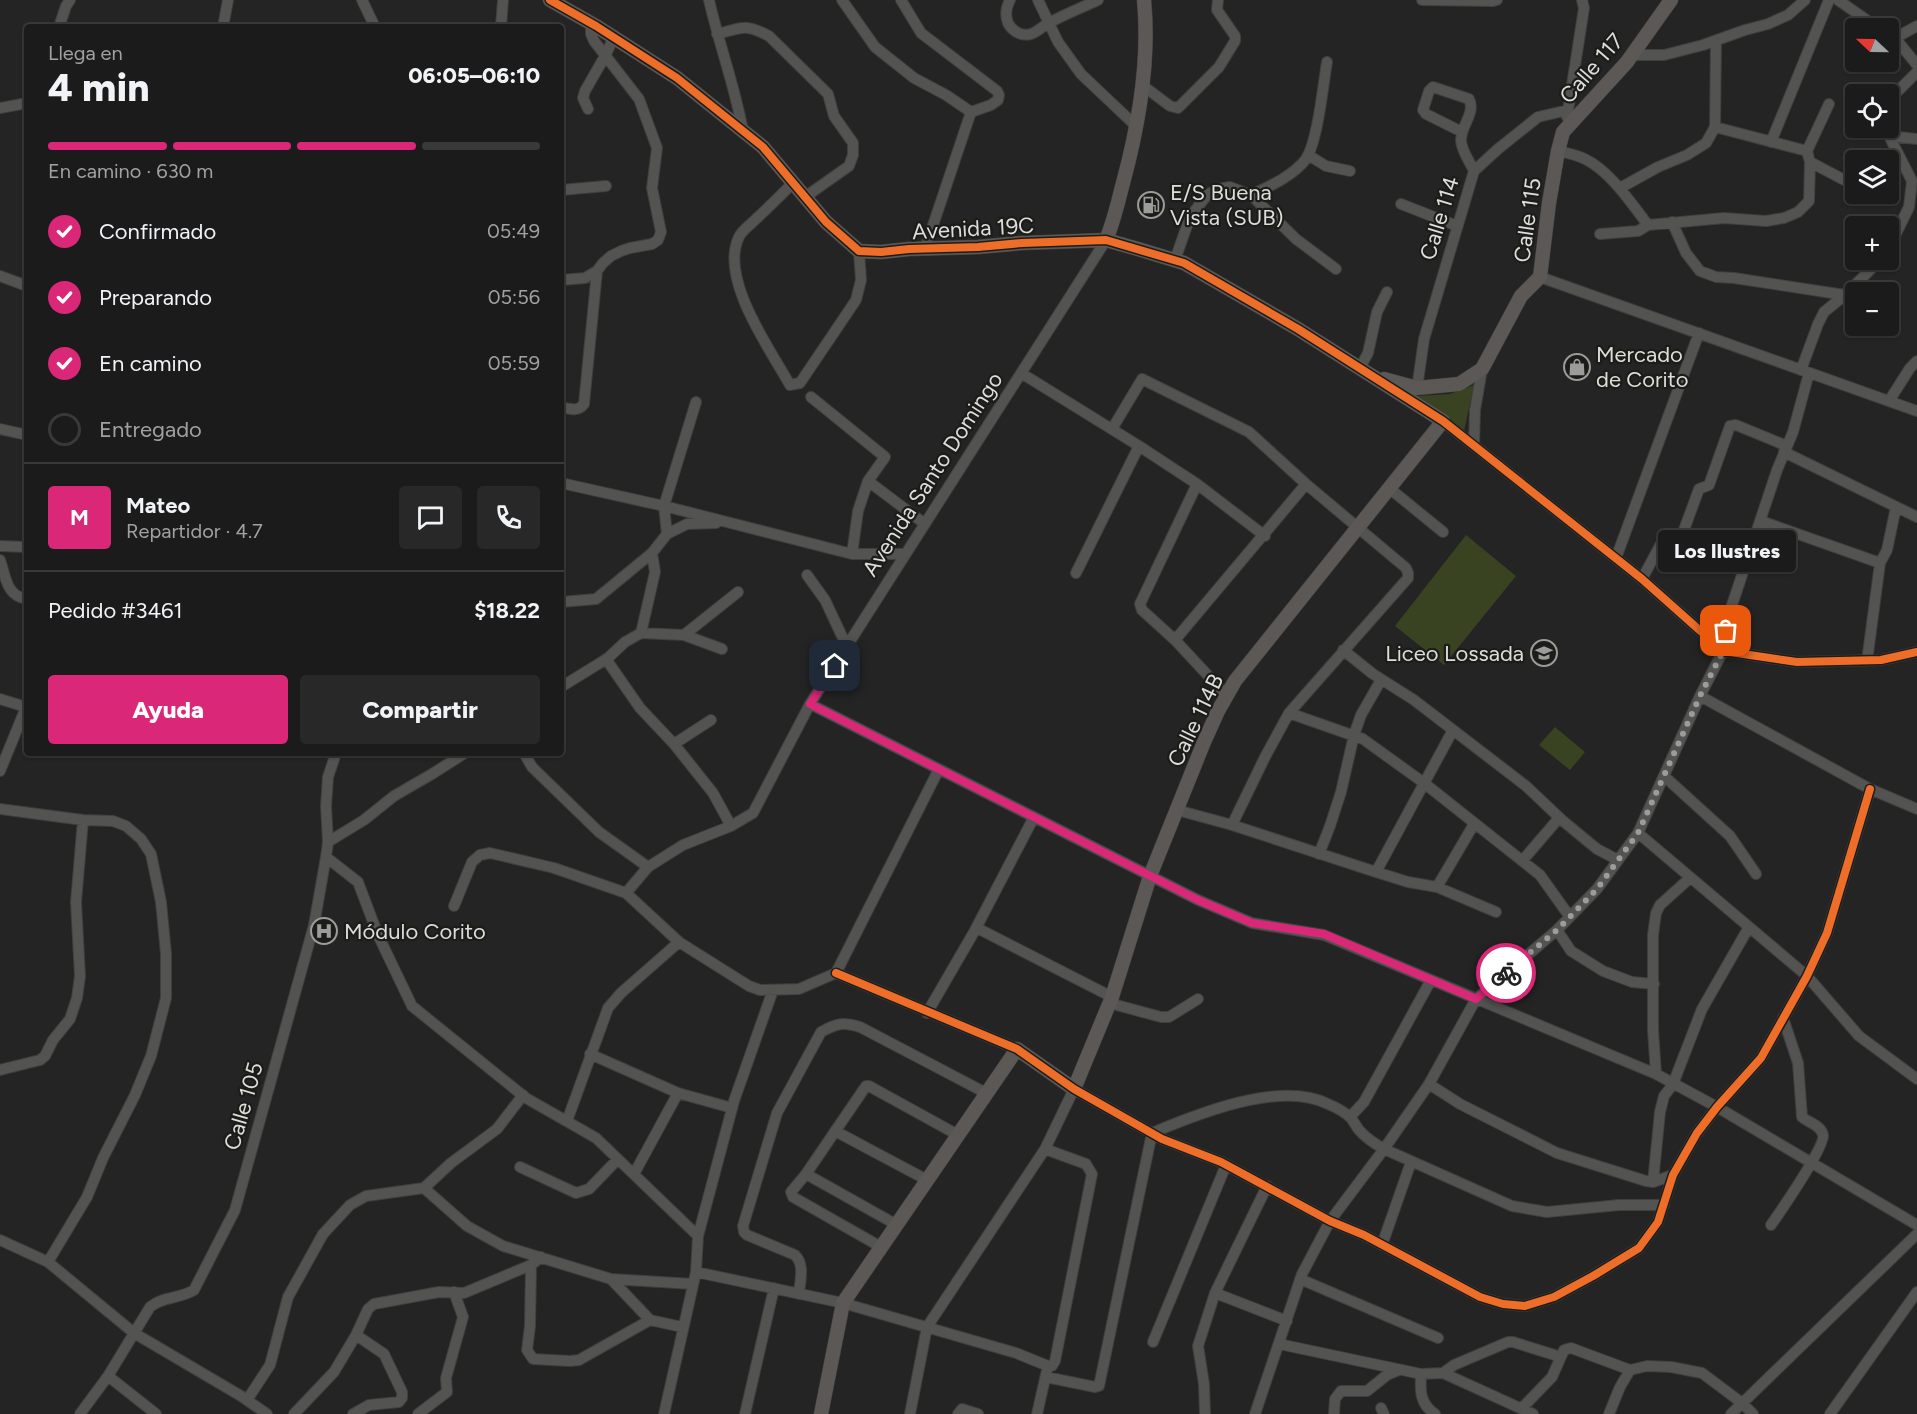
<!DOCTYPE html>
<html lang="es">
<meta charset="utf-8">
<style>
body{margin:0;font-family:Figtree,sans-serif;background:#282828;color:#f1f3f6;height:100vh;display:flex;flex-direction:column;font-size:22px;white-space:nowrap}
*{box-sizing:border-box;margin:0}
p{font-size:20px;color:#a0a1a3}
.icon{flex:none;width:33px;height:33px;fill:none;stroke:currentColor;stroke-width:2;stroke-linecap:round;stroke-linejoin:round}
.map{position:relative;flex:1;overflow:hidden}
.sheet{position:absolute;left:24px;top:24px;width:540px;height:732px;display:flex;flex-direction:column;background:#1b1b1b;border-radius:6px;box-shadow:0 2px 4px #0004,0 0 0 2px #39393a}
.sheet>*{flex:none}
.needle{width:39px;rotate:292deg}
.tools{position:absolute;left:1845px;top:18px;display:grid;gap:12px}
.tools a{display:grid;place-items:center;width:54px;height:54px;border-radius:6px;background:#1b1b1b;box-shadow:0 2px 4px #0004,0 0 0 2px #39393a;font-size:30px}
.pin{position:absolute;display:grid;place-items:center;width:51px;height:51px;color:#fff;margin:-26px;border-radius:12px;box-shadow:0 3px 9px #0006}
.courier{position:absolute;display:grid;place-items:center;width:60px;height:60px;margin:-30px;border:4px solid #db2777;border-radius:50%;background:#fff;color:#222;box-shadow:0 2px 8px #0007}
.bubble{position:absolute;height:42px;border-radius:6px;background:#1b1b1b;box-shadow:0 2px 4px #0004,0 0 0 2px #39393a;font-size:20px;font-weight:800;line-height:42px;text-align:center}
.summary em{font-style:normal;font-weight:800}
.summary div{display:flex;flex-direction:column-reverse}
.summary{display:flex;align-items:center;justify-content:space-between;height:102px;padding:0 24px}
h1{font-size:39px;font-weight:800;line-height:45px}
.bar{display:grid;grid-template-columns:repeat(4,1fr);gap:9px 6px;align-content:center;height:72px;padding:0 24px}
.bar i{height:8px;border-radius:4px;background:#39393a}
.bar .selected{background:#db2777}
.bar p{grid-column:span 4}
.line{display:flex;align-items:center;gap:15px;padding:0 24px;border-top:2px solid #39393a}
.line div{flex:1}
.round{display:grid;place-items:center;flex:none;width:63px;height:63px;border-radius:6px;background:#282828}
ol{padding:0 24px;list-style:none}
li{display:flex;align-items:center;gap:18px;height:66px}
li p{margin-inline-start:auto}
li .icon{padding:6px;border-radius:50%;background:#db2777;color:#fff;stroke-width:4}
li:last-child{color:#a0a1a3}
li i{width:33px;height:33px;border:3px solid #39393a;border-radius:50%}
.action{display:flex;gap:12px;margin-top:auto;padding:12px 24px}
.action a{flex:1;height:69px;border-radius:6px;background:#db2777;color:#fff;font-size:24px;font-weight:800;line-height:69px;text-align:center}
.action a+a{background:#282828;color:#f1f3f6}
.map>svg:first-child{display:block}
</style>
<div class="map">
<svg width="1917" height="1414" viewBox="0 0 1917 1414">
<rect width="100%" height="100%" fill="#242424"/>
<!-- green -->
<path fill="#394221" d="M1474 385 1464 431 1416 396 1450 394Z
M1466 535 1516 576 1444 665 1395 626Z
M1555 727 1585 752 1570 770 1539 745Z"/>
<g fill="none" stroke-linecap="round" stroke-linejoin="round">
<defs>
<path id="street" d="M362 0 375 27
M709 0C719 44 735 87 743 131
M842 0 875 47 914 78 946 95 971 112 925 249
M901 0 921 33 997 91 999 95 998 100 991 105 971 112
M1010 0C1006 7 1005 15 1008 23 1012 31 1022 37 1031 34 1037 32 1042 27 1047 24 1063 15 1081 8 1098 0
M1038 0 1058 42 1081 74 1136 126
M1422 0 1493 1 1497 0
M1838 0 1878 28
M59 27 66 6 70 0
M223 27 228 0
M501 27 503 0
M717 34C742 28 745 23 769 36L828 94 834 116 853 143V155L849 166 805 197
M1888 34 1895 38 1917 65
M1895 38 1917 26
M1632 55H1664L1703 45 1745 30 1768 24 1788 15 1805 0
M1142 85 1170 106 1178 108 1219 67 1235 41V36L1217 10 1218 0
M1888 101 1917 72
M0 108 27 103
M588 109 583 98 585 91 605 56 614 37
M1567 117 1584 8 1582 0
M1715 127 1807 151
M1885 128 1912 181 1909 207 1888 250
M1462 132 1426 114 1423 110 1429 91 1433 87 1469 99C1476 113 1461 125 1461 140 1461 150 1470 162 1474 171
M1890 136 1917 139
M1771 142 1829 0
M1558 151C1567 153 1577 155 1585 159 1610 171 1632 204 1648 225
M1308 155 1326 166 1350 171
M1810 162 1850 183
M793 183C781 195 769 207 756 219 751 224 744 229 740 235 717 276 770 349 790 385L800 383 856 300 861 280 859 251
M1620 188 1658 167 1687 155 1706 143 1715 127 1716 41
M561 190 606 186
M1251 195C1270 186 1293 176 1306 159 1318 140 1323 85 1327 62
M1401 204 1457 226
M1672 222 1686 253 1700 271 1716 277 1734 278 1845 295
M1600 234 1638 231 1648 225 1724 218 1766 221 1784 218 1798 212 1809 201 1810 162 1807 151 1829 104
M1175 260 1190 217 1207 195 1218 189 1230 187 1251 195 1296 239 1336 269
M0 276 27 286
M1540 277 1917 411
M561 280 585 278 597 271 603 263 611 256 621 251 630 248 652 244 658 240 661 232 652 188 657 148 639 99 594 41 591 34V23
M1360 368 1368 353 1377 312 1387 292
M1801 370 1818 324 1824 312 1845 295 1880 260
M1021 373 1139 446 1197 484 1265 536
M1417 388 1424 339 1474 171 1498 149 1538 117 1568 110
M811 397 885 457 868 481 858 511 852 554
M1889 401 1910 368 1917 361
M561 407C570 409 578 412 584 404L597 271
M1443 421 1642 579 1723 651 1797 662 1881 660 1917 652
M0 429 27 435
M1112 429 1142 379 1249 432 1306 484 1406 568 1408 573V578L1289 713 1265 757 1232 825
M1474 445 1475 410 1482 369
M1784 452 1917 517
M868 481 925 524
M561 483 664 506 852 554H905
M1197 484 1140 604 1142 610 1175 640 1227 696
M1389 488 1443 532
M1761 521 1880 563
M667 534 664 506 696 402
M0 546 27 547
M1616 558 1699 333
M0 560C6 577 6 596 27 599
M1076 573 1139 446
M807 575 825 600 847 647
M1642 579 1663 540H1677L1681 538 1699 489 1709 485 1730 426 1736 425 1787 446
M561 602 596 599 652 553 667 534 687 524 716 523
M641 633 655 572 652 553
M684 635 722 649
M1175 640 1306 484
M1343 650 1373 674 1414 700 1526 786 1563 821 1597 849 1618 860
M606 659 640 708 674 744 713 793 731 826
M1867 661 1880 563 1887 550 1896 507
M561 687 608 658 625 642 641 633 684 635 738 592
M1700 696 1870 789 1917 809
M0 699 26 707
M810 704 1198 900 1252 923 1324 935 1656 1074 1717 1107 1917 1225
M1289 713 1363 739 1424 783 1540 875 1570 917
M674 744 711 720
M524 753 532 767 599 832 648 867
M0 771 27 705
M1664 776 1730 836 1756 874
M0 809 83 820 113 821 126 826 141 839 151 854 161 902 166 954V998L151 1056 135 1095 103 1158 87 1197 48 1262
M1177 810 1232 825 1376 872 1408 882 1437 887 1496 912
M1638 833 1807 976 1859 1036 1917 1079
M328 842 364 820 394 796 432 774 465 753
M1319 854 1330 826 1341 792 1354 735 1361 715 1381 680
M326 857 358 882 378 935 412 1006 526 1098 596 1138 698 1236
M1522 861 1559 818
M1376 872 1453 730
M1437 887 1474 824
M626 893 648 867 683 845 731 826 753 813 810 704 1106 240
M454 906 472 862 480 855 490 853 554 868 626 893 679 942 749 986 760 990 799 989 836 973 939 769
M977 928 1112 997
M1557 930 1571 951 1603 971 1632 982 1654 984
M836 973 1017 1049
M1109 1003 1161 1017H1169L1198 999
M927 1013 974 932 1034 817
M590 1054 678 1093 732 1108
M0 1070 40 1060 45 1056 53 1040 70 1019 77 998 80 976 76 902 83 820
M1656 1074 1653 1030V935L1656 913 1660 905 1690 878
M1429 1084 1460 1104 1557 1153 1646 1181 1653 1182 1673 1175
M1350 1117 1364 1102 1431 980
M567 1121 608 1008 621 993 679 942
M835 1131 927 1180
M520 1167 576 1193 589 1189 618 1159
M634 1174 678 1093
M806 1174 897 1225
M1653 1182 1660 1112 1664 1096 1673 1084 1702 1009 1749 927
M424 1188 467 1226 503 1246 611 1279 693 1284
M1771 1225C1780 1212 1826 1146 1823 1135 1821 1125 1809 1123 1802 1117L1798 1063 1783 1018
M0 1240 48 1262 134 1333 241 1396 267 1414
M1382 1245 1411 1162
M881 1247 793 1197 791 1192 806 1174 866 1086H869L958 1135
M531 1265 530 1326 527 1350 533 1359 570 1361 579 1360 650 1320 682 1327
M696 1272 843 1303 1016 1353 1048 1366H1052L1055 1361 1092 1174 1086 1164 1045 1149
M611 1279 650 1320
M1300 1279 1438 1338
M1215 1293 1287 1321
M799 1294C800 1280 805 1265 795 1255L747 1235 744 1232 743 1226 777 1113 821 1032C837 1023 843 1022 860 1027L986 1093
M1153 1342 1226 1165
M1279 1344 1421 1374 1443 1373 1454 1365 1508 1342H1513L1561 1357
M1443 1373 1533 1414
M1421 1374C1420 1391 1420 1404 1435 1414
M108 1376 156 1414
M1046 1377 1095 1387 1099 1386 1152 1133C1197 1114 1281 1080 1328 1104 1335 1107 1346 1113 1351 1118 1354 1122 1356 1126 1359 1130 1366 1138 1375 1144 1384 1149L1512 1206 1547 1212 1619 1205H1664
M247 1400 270 1365 288 1297 323 1234 350 1205 366 1196 424 1188 451 1163 497 1129 523 1095
M1381 1408 1384 1414
M1522 1408 1552 1377 1564 1350 1571 1348 1630 1370 1647 1366 1671 1367 1702 1373 1742 1403 1753 1414
M80 1414 108 1376 150 1307C163 1296 180 1299 194 1290L235 1210 314 925 326 857 328 842 326 806 328 777 336 753
M294 1414 334 1372 356 1335 368 1309 374 1304 439 1292 464 1293 531 1265 541 1257
M353 1414 369 1405 399 1402 402 1398V1392L384 1354 356 1335
M418 1414 447 1392 446 1378 463 1317 454 1292
M664 1414 696 1272 698 1236 734 1101 773 990
M745 1414 774 1288
M910 1414 927 1327 1045 1149 1074 1089 1162 1139 1221 1162 1330 1221 1364 1235 1480 1297 1503 1304 1525 1306 1554 1297 1593 1276 1639 1248 1658 1222 1673 1175 1697 1133 1717 1107 1761 1058 1807 976 1827 933 1870 789
M958 1414 962 1409 978 1414
M1037 1414 1047 1370
M1205 1414 1204 1384 1198 1346 1215 1293 1267 1186
M1255 1414 1302 1274 1330 1221 1384 1149 1429 1084 1476 999 1557 930 1597 889 1638 833 1700 696 1723 651 1730 611 1777 470 1793 432 1809 373
M1334 1414 1335 1399 1341 1391H1367L1387 1375 1399 1370
M1609 1414 1620 1387 1630 1370
M1731 1414 1917 1234
M1830 1414 1917 1292"/>
<path id="secondary" d="M550 0 596 26 677 78 763 147 826 222 859 251 881 252 909 249 978 247 1022 243 1106 240 1138 249 1184 263 1298 329 1443 421 1235 681 1218 711 1204 742 1150 876 1112 997 1074 1089 1017 1049 843 1303 821 1414
M1106 240C1114 221 1118 202 1123 183 1139 124 1150 61 1144 0
M1384 379 1417 388 1459 384 1482 369 1521 296 1540 277 1549 203 1558 151 1563 132 1627 62 1671 0"/>
</defs>
<!-- street casing -->
<use href="#street" stroke="#3f3f3e" stroke-width="12"/>
<!-- secondary casing -->
<use href="#secondary" stroke="#3f3f3e" stroke-width="15"/>
<!-- street -->
<use href="#street" stroke="#535352" stroke-width="10"/>
<!-- secondary -->
<use href="#secondary" stroke="#5b5855" stroke-width="14"/>
<defs>
<path id="cycleway" d="M550 0 596 26 677 78 763 147 826 222 859 251 881 252 909 249 978 247 1022 243 1106 240 1184 263 1298 329 1443 421 1642 579 1723 651 1797 662 1881 660 1917 652
M836 973 1017 1049 1074 1089 1162 1139 1221 1162 1330 1221 1364 1235 1480 1297 1503 1304 1525 1306 1554 1297 1593 1276 1639 1248 1658 1222 1673 1175 1697 1133 1717 1107 1761 1058 1807 976 1827 933 1870 789"/>
</defs>
<!-- cycleway casing -->
<use href="#cycleway" stroke="#1c1c19" stroke-width="11"/>
<!-- cycleway -->
<use href="#cycleway" stroke="#ee6e29" stroke-width="8"/>
</g>
<g fill="none" stroke-linecap="round" stroke-linejoin="round">
<!-- done -->
<path stroke="#9c9c9b" stroke-width="6" stroke-dasharray="0 10.8" d="M1506 973 1557 930 1597 889 1638 833 1700 696 1723 651 1726 631"/>
<!-- route -->
<path stroke="#db2777" stroke-width="8" d="M835 666 810 704 1198 900 1252 923 1324 934 1476 999 1506 973"/>
</g>
<!-- icons -->
<defs>
<symbol id="fuel-ring" viewBox="-11 -11 22 22"><circle r="9.5" fill="#1c1c19" stroke="#9c9c9b" stroke-width="1.5"/><path d="M-5.5-6h7V0h2V4h1.3V-2.5L3-4.5l.8-.8L6-3V5H2.5V1h-1V6h-7ZM-4.2-4.7v3.2H.2V-4.7Z" fill="#9c9c9b"/></symbol>
<symbol id="shop-ring" viewBox="-11 -11 22 22"><circle r="9.5" fill="#1c1c19" stroke="#9c9c9b" stroke-width="1.5"/><path d="M-5-2.5h2.3a2.7 3.5 0 0 1 5.4 0H5L5.5 6h-11ZM-1.5-2.5h3a1.5 2.3 0 0 0-3 0Z" fill="#9c9c9b"/></symbol>
<symbol id="school-ring" viewBox="-11 -11 22 22"><circle r="9.5" fill="#1c1c19" stroke="#9c9c9b" stroke-width="1.5"/><path d="M0-5L7-2L0 1L-7-2ZM-4 1L0 2.5L4 1V4Q0 6-4 4Z" fill="#9c9c9b"/></symbol>
<symbol id="hospital-ring" viewBox="-11 -11 22 22"><circle r="9.5" fill="#1c1c19" stroke="#9c9c9b" stroke-width="1.5"/><path d="M-5-5h3v3.5h4V-5h3V5h-3V1.5h-4V5h-3Z" fill="#9c9c9b"/></symbol>
</defs>
<g fill-rule="evenodd">
<use href="#fuel-ring" x="1136" y="190" width="30" height="30"/>
<use href="#shop-ring" x="1562" y="352" width="30" height="30"/>
<use href="#school-ring" x="1529" y="638" width="30" height="30"/>
<use href="#hospital-ring" x="309" y="916" width="30" height="30"/>
</g>
<g text-anchor="middle" stroke-width="4.5" stroke-linejoin="round" paint-order="stroke">
<!-- street labels -->
<g font-size="22" fill="#dddddb" stroke="#1c1c19">
<text transform="translate(1591 68) rotate(-49)" y="8">Calle 117</text>
<text transform="translate(1439 218) rotate(-73)" y="8">Calle 114</text>
<text transform="translate(1527 220) rotate(-82)" y="8">Calle 115</text>
<text transform="translate(973 228) rotate(-3)" y="8">Avenida 19C</text>
<text transform="translate(932 474) rotate(-57)" y="8">Avenida Santo Domingo</text>
<text transform="translate(1195 720) rotate(-64)" y="8">Calle 114B</text>
<text transform="translate(243 1106) rotate(-74)" y="8">Calle 105</text>
</g>
<!-- poi labels -->
<g font-size="22" fill="#dddddb" stroke="#1c1c19" text-anchor="start">
<text x="1170" y="200">E/S Buena<tspan x="1170" dy="25">Vista (SUB)</tspan></text>
<text x="1596" y="362">Mercado<tspan x="1596" dy="25">de Corito</tspan></text>
<text x="1524" y="661" text-anchor="end">Liceo Lossada</text>
<text x="344" y="939">Módulo Corito</text>
</g>
</g>
</svg>
<div class="tools">
<a><svg class="needle" viewBox="-14 -14 28 28"><path d="M0-13l5 13h-10z" fill="#e53935"/><path d="M0 13l5-13h-10z" fill="#a0a1a3"/></svg></a>
<a><svg class="icon" aria-label="locate" viewBox="0 0 24 24"><circle cx="12" cy="12" r="6"/><path d="M12 2v4M12 18v4M2 12h4M18 12h4"/></svg></a>
<a><svg class="icon" aria-label="layers" viewBox="0 0 24 24"><path d="M12 4l9 5-9 5-9-5zM3 14l9 5 9-5"/></svg></a>
<a>+</a>
<a>−</a>
</div>
<div class="pin" style="left:1726px;top:631px;background:#ea580c"><svg class="icon" aria-label="bag" viewBox="0 0 24 24"><path d="M5 8h14l-1 12H6zM9 8a3 3 0 0 1 6 0"/></svg></div>
<div class="pin" style="left:835px;top:666px;background:#1f2937"><svg class="icon" aria-label="home" viewBox="0 0 24 24"><path d="M3 11l9-7 9 7M6 9v11h12V9"/></svg></div>
<div class="courier" style="left:1506px;top:973px"><svg class="icon" aria-label="bike" viewBox="0 0 24 24"><circle cx="6" cy="16" r="4"/><circle cx="18" cy="16" r="4"/><path d="M6 16l4-8h5l3 8M10 8l3 8H6M13 5h3"/></svg></div>
<div class="bubble" style="left:1658px;top:530px;width:138px">Los Ilustres</div>
<section class="sheet">
<div class="summary"><div><h1>4 min</h1><p>Llega en</p></div><em>06:05–06:10</em></div>
<div class="bar"><i class="selected"></i><i class="selected"></i><i class="selected"></i><i></i><p>En camino · 630 m</p></div>
<ol>
<li><svg class="icon" aria-label="check" viewBox="0 0 24 24"><path d="M5 12l5 5 9-10"/></svg>Confirmado<p>05:49</p></li>
<li><svg class="icon" aria-label="check" viewBox="0 0 24 24"><path d="M5 12l5 5 9-10"/></svg>Preparando<p>05:56</p></li>
<li><svg class="icon" aria-label="check" viewBox="0 0 24 24"><path d="M5 12l5 5 9-10"/></svg>En camino<p>05:59</p></li>
<li><i></i>Entregado</li>
</ol>
<div class="line" style="height:108px"><b class="round" style="background:#db2777;color:#fff">M</b><div><b>Mateo</b><p>Repartidor · 4.7</p></div><a class="round"><svg class="icon" aria-label="chat" viewBox="0 0 24 24"><path d="M4 5h16v11H9l-5 4z"/></svg></a><a class="round"><svg class="icon" aria-label="phone" viewBox="0 0 24 24"><path d="M5 4h4l2 5-3 2q2 4 5 5l2-3 5 2v4C11 20 4 13 5 4z"/></svg></a></div>
<div class="line" style="height:78px"><div>Pedido #3461</div><b>$18.22</b></div>
<div class="action"><a>Ayuda</a><a>Compartir</a></div>
</section>
</div>
